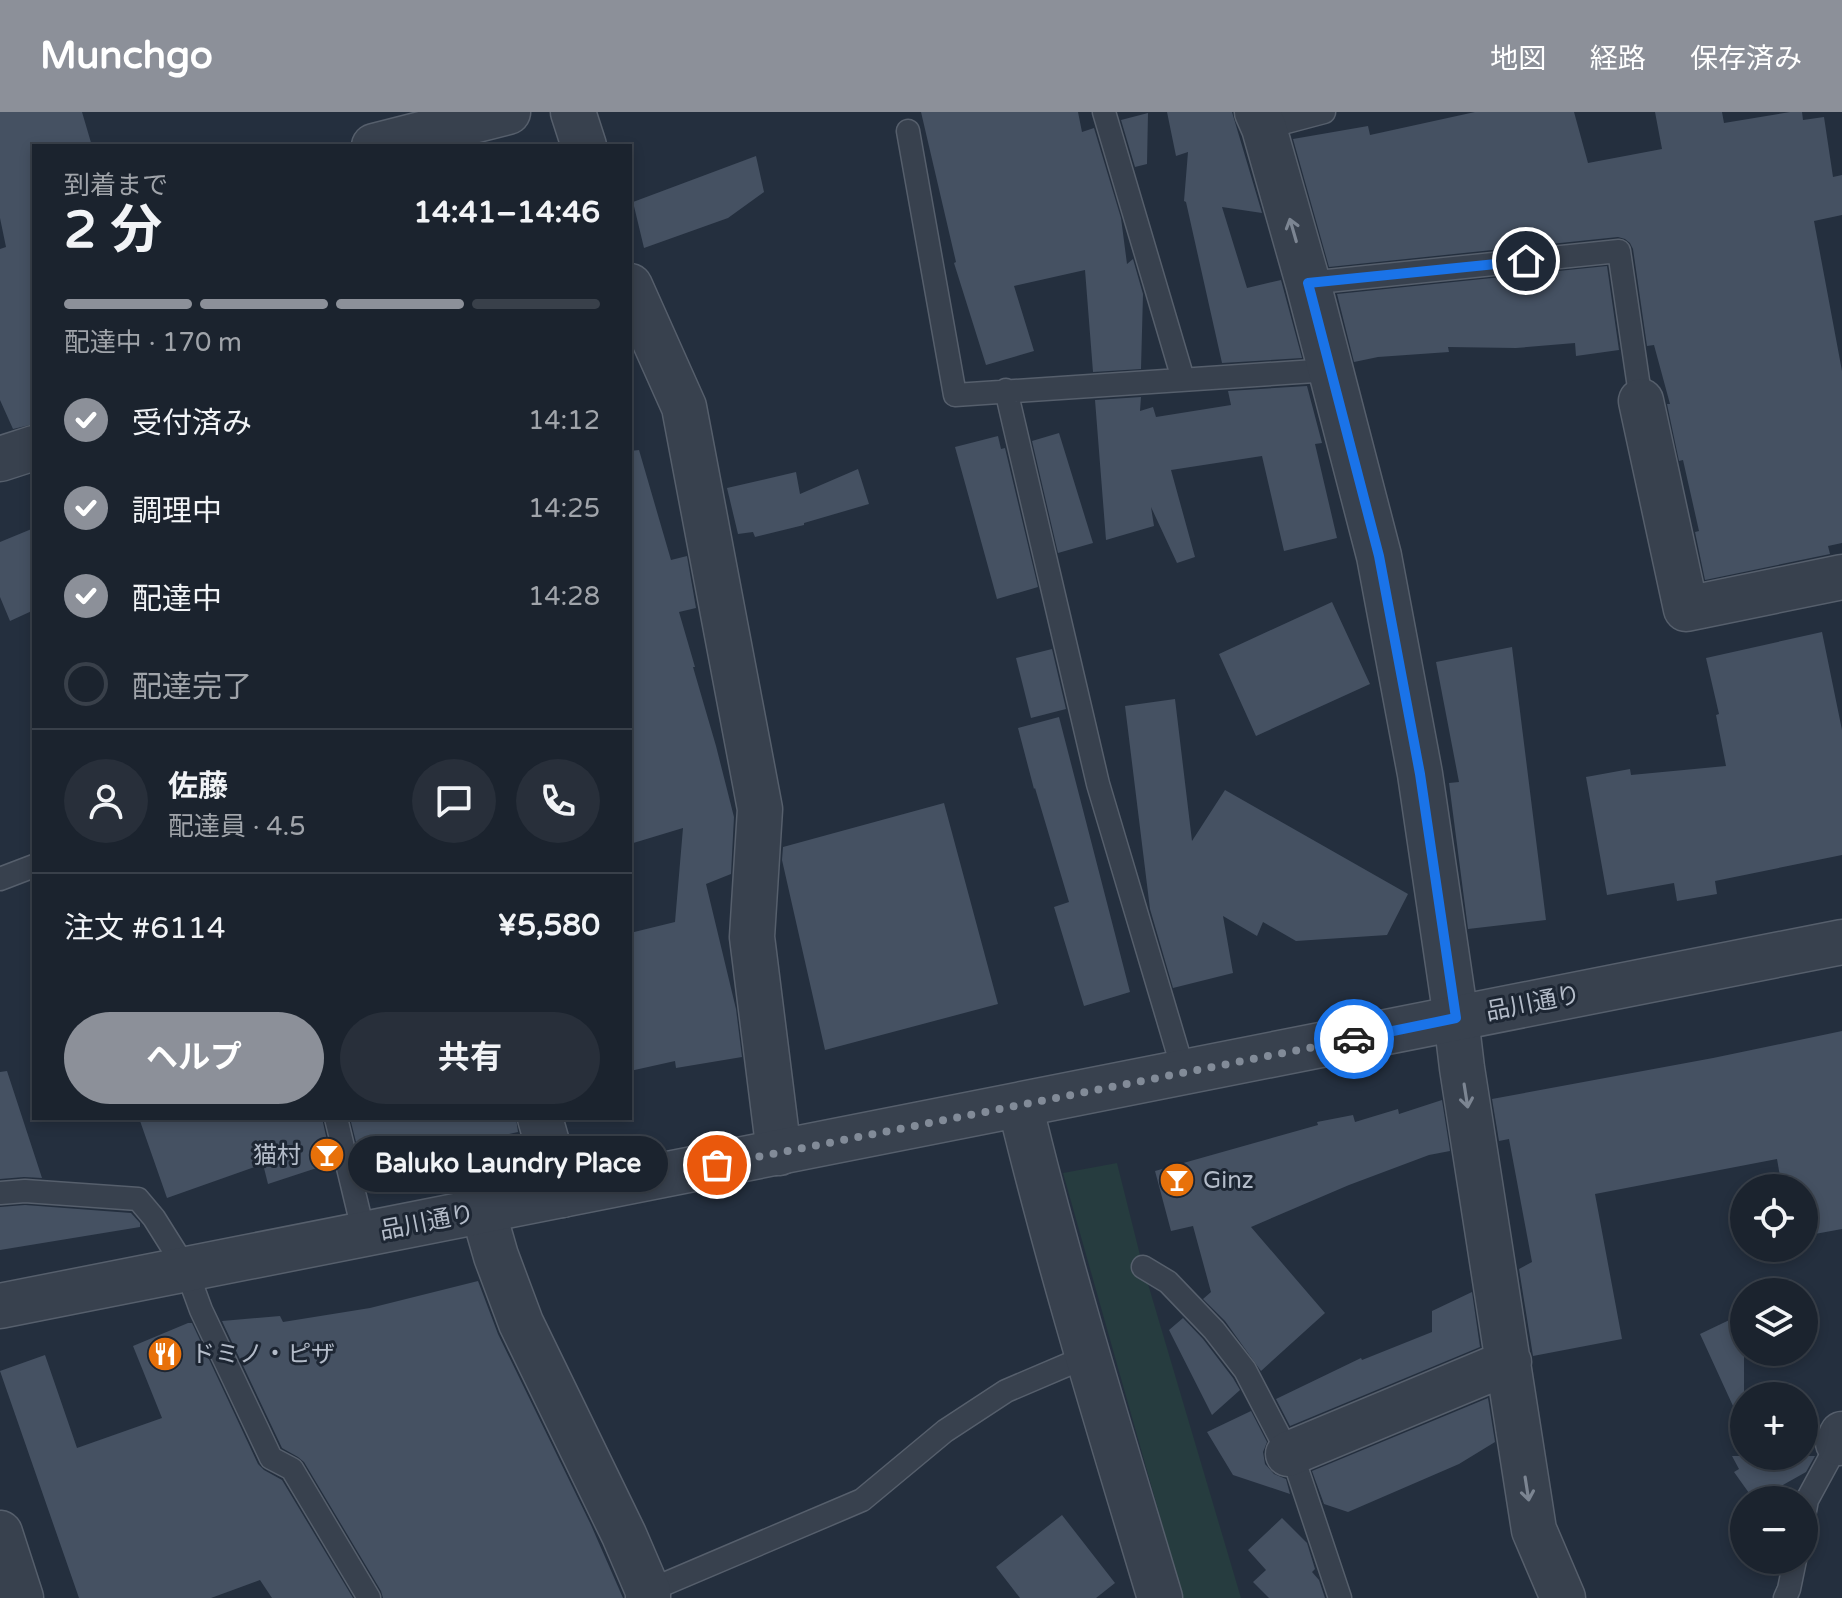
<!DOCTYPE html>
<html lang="ja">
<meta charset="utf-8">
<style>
body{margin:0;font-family:"Varela Round","Noto Sans JP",sans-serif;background:#282f3a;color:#f1f3f6;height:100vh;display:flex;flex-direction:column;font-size:30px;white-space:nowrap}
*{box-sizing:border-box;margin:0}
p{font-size:26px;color:#a0a4aa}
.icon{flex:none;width:44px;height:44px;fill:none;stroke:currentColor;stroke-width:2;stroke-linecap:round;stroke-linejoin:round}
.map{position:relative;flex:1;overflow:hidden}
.details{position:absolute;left:32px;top:32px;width:600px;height:976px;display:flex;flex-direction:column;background:#1b232e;border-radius:0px;box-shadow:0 4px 12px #0003,0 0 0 2px #39404a}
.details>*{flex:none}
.tools{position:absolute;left:1730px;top:1062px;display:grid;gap:16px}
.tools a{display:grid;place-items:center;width:88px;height:88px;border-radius:50%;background:#1b232e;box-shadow:0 4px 12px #0003,0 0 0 2px #39404a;font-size:40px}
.pin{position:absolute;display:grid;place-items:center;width:68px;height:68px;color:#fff;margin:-34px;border:4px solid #fff;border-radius:50%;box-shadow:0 2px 8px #0007}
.courier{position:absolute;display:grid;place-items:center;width:80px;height:80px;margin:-40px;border:6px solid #1a73e8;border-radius:50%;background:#fff;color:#222;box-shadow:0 2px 10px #0007}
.bubble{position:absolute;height:56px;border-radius:28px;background:#1b232e;box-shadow:0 4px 12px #0003,0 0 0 2px #39404a;font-size:26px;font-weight:700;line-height:56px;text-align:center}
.headline em{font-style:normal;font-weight:700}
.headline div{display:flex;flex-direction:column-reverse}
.headline{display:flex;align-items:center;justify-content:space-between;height:136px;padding:0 32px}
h1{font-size:52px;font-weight:700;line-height:60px}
.bar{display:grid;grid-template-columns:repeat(4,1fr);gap:12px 8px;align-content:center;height:96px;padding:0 32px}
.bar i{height:10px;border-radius:6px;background:#39404a}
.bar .active{background:#8c9099}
.bar p{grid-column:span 4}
.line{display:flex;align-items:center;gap:20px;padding:0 32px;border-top:2px solid #39404a}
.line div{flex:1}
.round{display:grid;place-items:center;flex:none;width:84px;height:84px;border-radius:42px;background:#282f3a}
ol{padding:0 32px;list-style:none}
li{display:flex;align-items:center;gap:24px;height:88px}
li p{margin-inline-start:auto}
li .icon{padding:8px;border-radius:50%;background:#8c9099;color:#fff;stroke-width:4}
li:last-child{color:#a0a4aa}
li i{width:44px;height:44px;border:4px solid #39404a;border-radius:50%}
.primary-button{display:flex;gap:16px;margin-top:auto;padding:16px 32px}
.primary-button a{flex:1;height:92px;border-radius:48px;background:#8c9099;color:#fff;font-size:32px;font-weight:700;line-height:92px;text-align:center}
.primary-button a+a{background:#282f3a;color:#f1f3f6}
header{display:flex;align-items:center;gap:48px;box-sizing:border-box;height:112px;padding:0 40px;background:#8c9099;color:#fff}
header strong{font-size:38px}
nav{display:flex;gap:44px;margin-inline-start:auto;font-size:28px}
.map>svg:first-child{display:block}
</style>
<header>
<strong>Munchgo</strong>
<nav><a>地図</a><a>経路</a><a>保存済み</a></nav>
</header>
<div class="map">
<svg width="1842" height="1486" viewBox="0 0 1842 1486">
<rect width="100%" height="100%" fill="#242f3e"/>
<!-- green -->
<path fill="#263c3f" d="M1117 1051 1143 1155 1241 1486H1183L1063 1061Z"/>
<!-- building -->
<path fill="#455162" d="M0 0H82L92 34H34V312L13 317 0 288V137L6 135 0 106Z
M921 0H1078L1082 20 1094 16 1121 106 1127 152 1133 147 1143 182 1141 257 1093 260 1085 158 1014 174 1034 239 986 253 954 151 956 150Z
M1167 0H1232L1262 101 1222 95 1247 176 1281 168 1302 246 1222 251 1186 90 1184 89 1188 40 1176 44Z
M1475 0H1574L1588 51 1662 37 1655 0H1722L1724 11 1790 0H1802L1803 8 1824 5 1833 65 1842 63V103L1814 109 1842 259V431L1828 434 1830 442 1705 468 1695 420 1699 419 1683 348 1679 349 1667 292H1670L1654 233 1647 234 1633 137 1630 131 1625 127 1618 125 1329 155 1293 27 1368 14 1370 23Z
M1148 1 1147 52 1135 55 1121 8Z
M756 44 764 80 728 106 644 136 633 90Z
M1607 154 1619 238 1576 244 1575 231 1516 236 1448 235 1449 240 1378 245 1354 250 1337 182Z
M1307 274 1322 331 1315 332 1337 426 1284 439 1262 344 1171 358 1195 445 1177 451 1151 395 1154 414 1106 428 1095 288 1141 285 1140 299 1153 295 1156 305 1231 293 1228 279Z
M1059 321 1093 431 1058 441 1032 329Z
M998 324 1001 337 1005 336 1038 475 997 487 955 335Z
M639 338 671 448 687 444 696 496 679 500 695 555H693L716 634 734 705 731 762 706 772 736 897 742 945 676 956 675 949 630 959V821L675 810 683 716 630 732V339Z
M858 357 869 392 804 411V413L755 425 753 420 738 422 727 376 796 360 800 382Z
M34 416V498L10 509 0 485V430Z
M1332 490 1370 572 1256 624 1219 542Z
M1822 520 1842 618V743L1715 769 1717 782 1677 789 1674 771 1607 783 1586 665 1630 657 1631 663 1726 654 1716 603 1719 602 1706 546Z
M1512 535 1546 808 1468 817 1449 671 1459 670 1436 550Z
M1052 537 1066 597 1031 606 1016 546Z
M1175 587 1192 729 1225 678 1408 782 1387 823 1296 829 1263 810 1257 824 1223 804 1233 861 1173 876 1150 797 1125 594Z
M1059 605 1130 880 1084 894 1054 795 1069 790 1035 676 1034 677 1018 616Z
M944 691 998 892 825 938 782 748 783 735Z
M1842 919V1117L1804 1124V1076H1782L1777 1047 1595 1082 1622 1227 1533 1244 1519 1157 1532 1150 1509 1027 1499 1029 1492 987 1713 946Z
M7 959 42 1066 24 1065 0 1067V960Z
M1442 988 1450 1039 1429 1043 1349 1073 1251 1115 1325 1201 1261 1259 1225 1209 1203 1187 1211 1180 1193 1114 1171 1119 1155 1059 1318 1013 1317 1010 1353 1003 1355 1010 1398 997 1399 1002Z
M139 1006H322L332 1051 268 1072 263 1052 167 1086Z
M350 1006H516L518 1020 369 1054 366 1040 359 1042Z
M25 1093 131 1101 140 1111V1115L0 1138V1095Z
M478 1169 498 1222 591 1413 623 1486H383L381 1479 304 1350 298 1345 282 1336 222 1209 280 1204 283 1210 370 1196Z
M1472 1180 1480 1235 1290 1314 1276 1287 1361 1246 1362 1248 1432 1220V1199Z
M1744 1201V1318L1700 1222Z
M1183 1206 1203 1227 1233 1266 1240 1278 1212 1303 1169 1218Z
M188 1211H192L258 1352 264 1358 282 1368 353 1486H272L260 1468 211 1486H79L0 1259 45 1243 77 1336 162 1306 133 1234Z
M1488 1286 1495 1330 1459 1352 1348 1400 1324 1392 1312 1359Z
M1251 1299 1267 1330 1263 1340 1265 1352 1274 1362 1286 1367 1290 1382 1233 1363 1207 1320Z
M1732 1344H1815L1806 1360 1756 1388H1754L1734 1360 1739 1357Z
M1062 1403 1115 1471 1096 1486H1020L996 1455Z
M1282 1406 1307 1431 1315 1457 1312 1460 1319 1468 1325 1486H1269L1253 1470 1266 1458 1248 1438Z"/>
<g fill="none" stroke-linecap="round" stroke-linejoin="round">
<defs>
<path id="service" d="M1104 0 1183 267
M1264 16 1324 0
M908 19 955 283 1330 258
M1308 171 1619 139 1641 289
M1006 278 1098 672 1184 961
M0 767 34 754
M336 1006 364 1122
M0 1081 25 1079 138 1087 154 1106 186 1157 201 1198 271 1346 292 1357 369 1486
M1143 1155 1168 1170 1214 1218 1245 1258 1298 1360 1340 1486
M1804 1404 1807 1388 1838 1331
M648 1479 862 1388 945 1319 1006 1279 1088 1244
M1785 1486 1789 1477 1795 1448"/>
<path id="minor" d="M573 0 584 34
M1257 0 1264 16 1308 171 1379 444 1420 662 1456 906 1462 956 1534 1418 1563 1486
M374 34 508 0
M630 174 684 295 760 697 752 825 779 1041
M1641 289 1686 497 1842 465
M0 347 34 336
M540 1006 562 1083
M483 1099 496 1144 521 1211 624 1423 648 1479V1486
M1838 1331 1842 1322
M1288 1342 1509 1250"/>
<path id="tertiary" d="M1020 993C1060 1159 1111 1322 1160 1486
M0 1194 1842 830
M0 1421 21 1486"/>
</defs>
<!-- service casing -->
<use href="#service" stroke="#565f6c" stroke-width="25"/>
<!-- minor casing -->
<use href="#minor" stroke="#565f6c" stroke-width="47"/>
<!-- tertiary casing -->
<use href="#tertiary" stroke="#565f6c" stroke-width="47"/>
<!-- service -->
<use href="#service" stroke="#38414e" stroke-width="22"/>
<!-- minor -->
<use href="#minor" stroke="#38414e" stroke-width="44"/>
<!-- tertiary -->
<use href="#tertiary" stroke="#38414e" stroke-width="44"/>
</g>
<!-- one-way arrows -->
<defs><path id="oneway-shaft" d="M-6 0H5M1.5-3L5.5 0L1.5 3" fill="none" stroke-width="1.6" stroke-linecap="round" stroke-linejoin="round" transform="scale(2)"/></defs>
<g stroke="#7c8592">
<use href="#oneway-shaft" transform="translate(1293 118) rotate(-106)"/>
<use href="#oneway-shaft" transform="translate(1466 984) rotate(81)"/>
<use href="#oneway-shaft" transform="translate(1527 1377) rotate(81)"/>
</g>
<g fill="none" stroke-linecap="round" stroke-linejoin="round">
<!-- done -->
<path stroke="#828b98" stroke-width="8" stroke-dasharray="0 14.4" d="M717 1053 1354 927"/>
<!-- route -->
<path stroke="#1a73e8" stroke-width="10" d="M1354 927 1456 906 1420 662 1379 444 1308 171 1526 149"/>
</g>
<!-- icons -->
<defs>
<symbol id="bar-disc" viewBox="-11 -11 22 22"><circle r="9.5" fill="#e8710a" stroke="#1d2633"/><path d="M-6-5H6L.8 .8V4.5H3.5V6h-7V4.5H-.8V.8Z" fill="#fff"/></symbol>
<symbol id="restaurant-disc" viewBox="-11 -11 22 22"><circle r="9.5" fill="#e8710a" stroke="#1d2633"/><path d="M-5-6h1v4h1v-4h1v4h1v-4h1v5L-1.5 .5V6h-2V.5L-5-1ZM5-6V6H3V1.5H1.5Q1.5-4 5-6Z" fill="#fff"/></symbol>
</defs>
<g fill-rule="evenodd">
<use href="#bar-disc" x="307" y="1023" width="40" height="40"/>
<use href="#bar-disc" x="1157" y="1048" width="40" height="40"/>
<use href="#restaurant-disc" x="145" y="1222" width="40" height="40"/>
</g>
<g text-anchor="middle" stroke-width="6" stroke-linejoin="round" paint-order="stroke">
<!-- street labels -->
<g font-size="24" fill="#b4bcc9" stroke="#1d2633">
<text transform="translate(1533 891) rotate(-11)" y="8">品川通り</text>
<text transform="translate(427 1110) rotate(-11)" y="8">品川通り</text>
</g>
<!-- poi labels -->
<g font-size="24" fill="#b4bcc9" stroke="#1d2633" text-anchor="start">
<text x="301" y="1051" text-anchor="end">猫村</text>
<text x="1203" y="1076">Ginz</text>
<text x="191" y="1250">ドミノ・ピザ</text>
</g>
</g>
</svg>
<div class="tools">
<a><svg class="icon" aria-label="locate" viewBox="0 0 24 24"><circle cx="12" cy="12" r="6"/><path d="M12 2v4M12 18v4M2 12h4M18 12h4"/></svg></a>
<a><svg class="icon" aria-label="layers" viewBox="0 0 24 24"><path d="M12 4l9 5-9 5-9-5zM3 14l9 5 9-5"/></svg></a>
<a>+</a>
<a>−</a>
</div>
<div class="pin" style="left:717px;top:1053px;background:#ea580c"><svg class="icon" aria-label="bag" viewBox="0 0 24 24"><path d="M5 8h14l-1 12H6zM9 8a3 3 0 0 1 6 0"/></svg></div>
<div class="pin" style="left:1526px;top:149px;background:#1f2937"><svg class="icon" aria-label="home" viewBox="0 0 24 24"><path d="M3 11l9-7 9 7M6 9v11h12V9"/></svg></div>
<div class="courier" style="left:1354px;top:927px"><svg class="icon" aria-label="car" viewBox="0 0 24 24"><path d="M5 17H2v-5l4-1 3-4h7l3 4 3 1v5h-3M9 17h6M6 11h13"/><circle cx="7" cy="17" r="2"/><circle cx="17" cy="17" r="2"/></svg></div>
<div class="bubble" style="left:348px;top:1024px;width:320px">Baluko Laundry Place</div>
<section class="details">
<div class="headline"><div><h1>2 分</h1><p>到着まで</p></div><em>14:41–14:46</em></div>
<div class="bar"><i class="active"></i><i class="active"></i><i class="active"></i><i></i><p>配達中 · 170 m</p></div>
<ol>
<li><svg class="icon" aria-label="check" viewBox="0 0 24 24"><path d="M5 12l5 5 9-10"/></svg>受付済み<p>14:12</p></li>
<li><svg class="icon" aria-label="check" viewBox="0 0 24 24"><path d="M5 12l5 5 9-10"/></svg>調理中<p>14:25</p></li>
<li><svg class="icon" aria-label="check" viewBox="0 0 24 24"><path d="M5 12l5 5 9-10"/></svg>配達中<p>14:28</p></li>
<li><i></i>配達完了</li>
</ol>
<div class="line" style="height:144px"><a class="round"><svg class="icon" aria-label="person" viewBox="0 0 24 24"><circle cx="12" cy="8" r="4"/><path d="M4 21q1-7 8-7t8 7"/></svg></a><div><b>佐藤</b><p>配達員 · 4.5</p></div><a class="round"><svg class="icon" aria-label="chat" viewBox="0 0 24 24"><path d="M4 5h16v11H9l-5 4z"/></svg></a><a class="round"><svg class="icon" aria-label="phone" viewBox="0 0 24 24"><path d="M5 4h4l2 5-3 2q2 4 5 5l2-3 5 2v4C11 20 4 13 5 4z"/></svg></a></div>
<div class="line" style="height:104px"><div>注文 #6114</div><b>¥5,580</b></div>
<div class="primary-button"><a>ヘルプ</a><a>共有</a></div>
</section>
</div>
